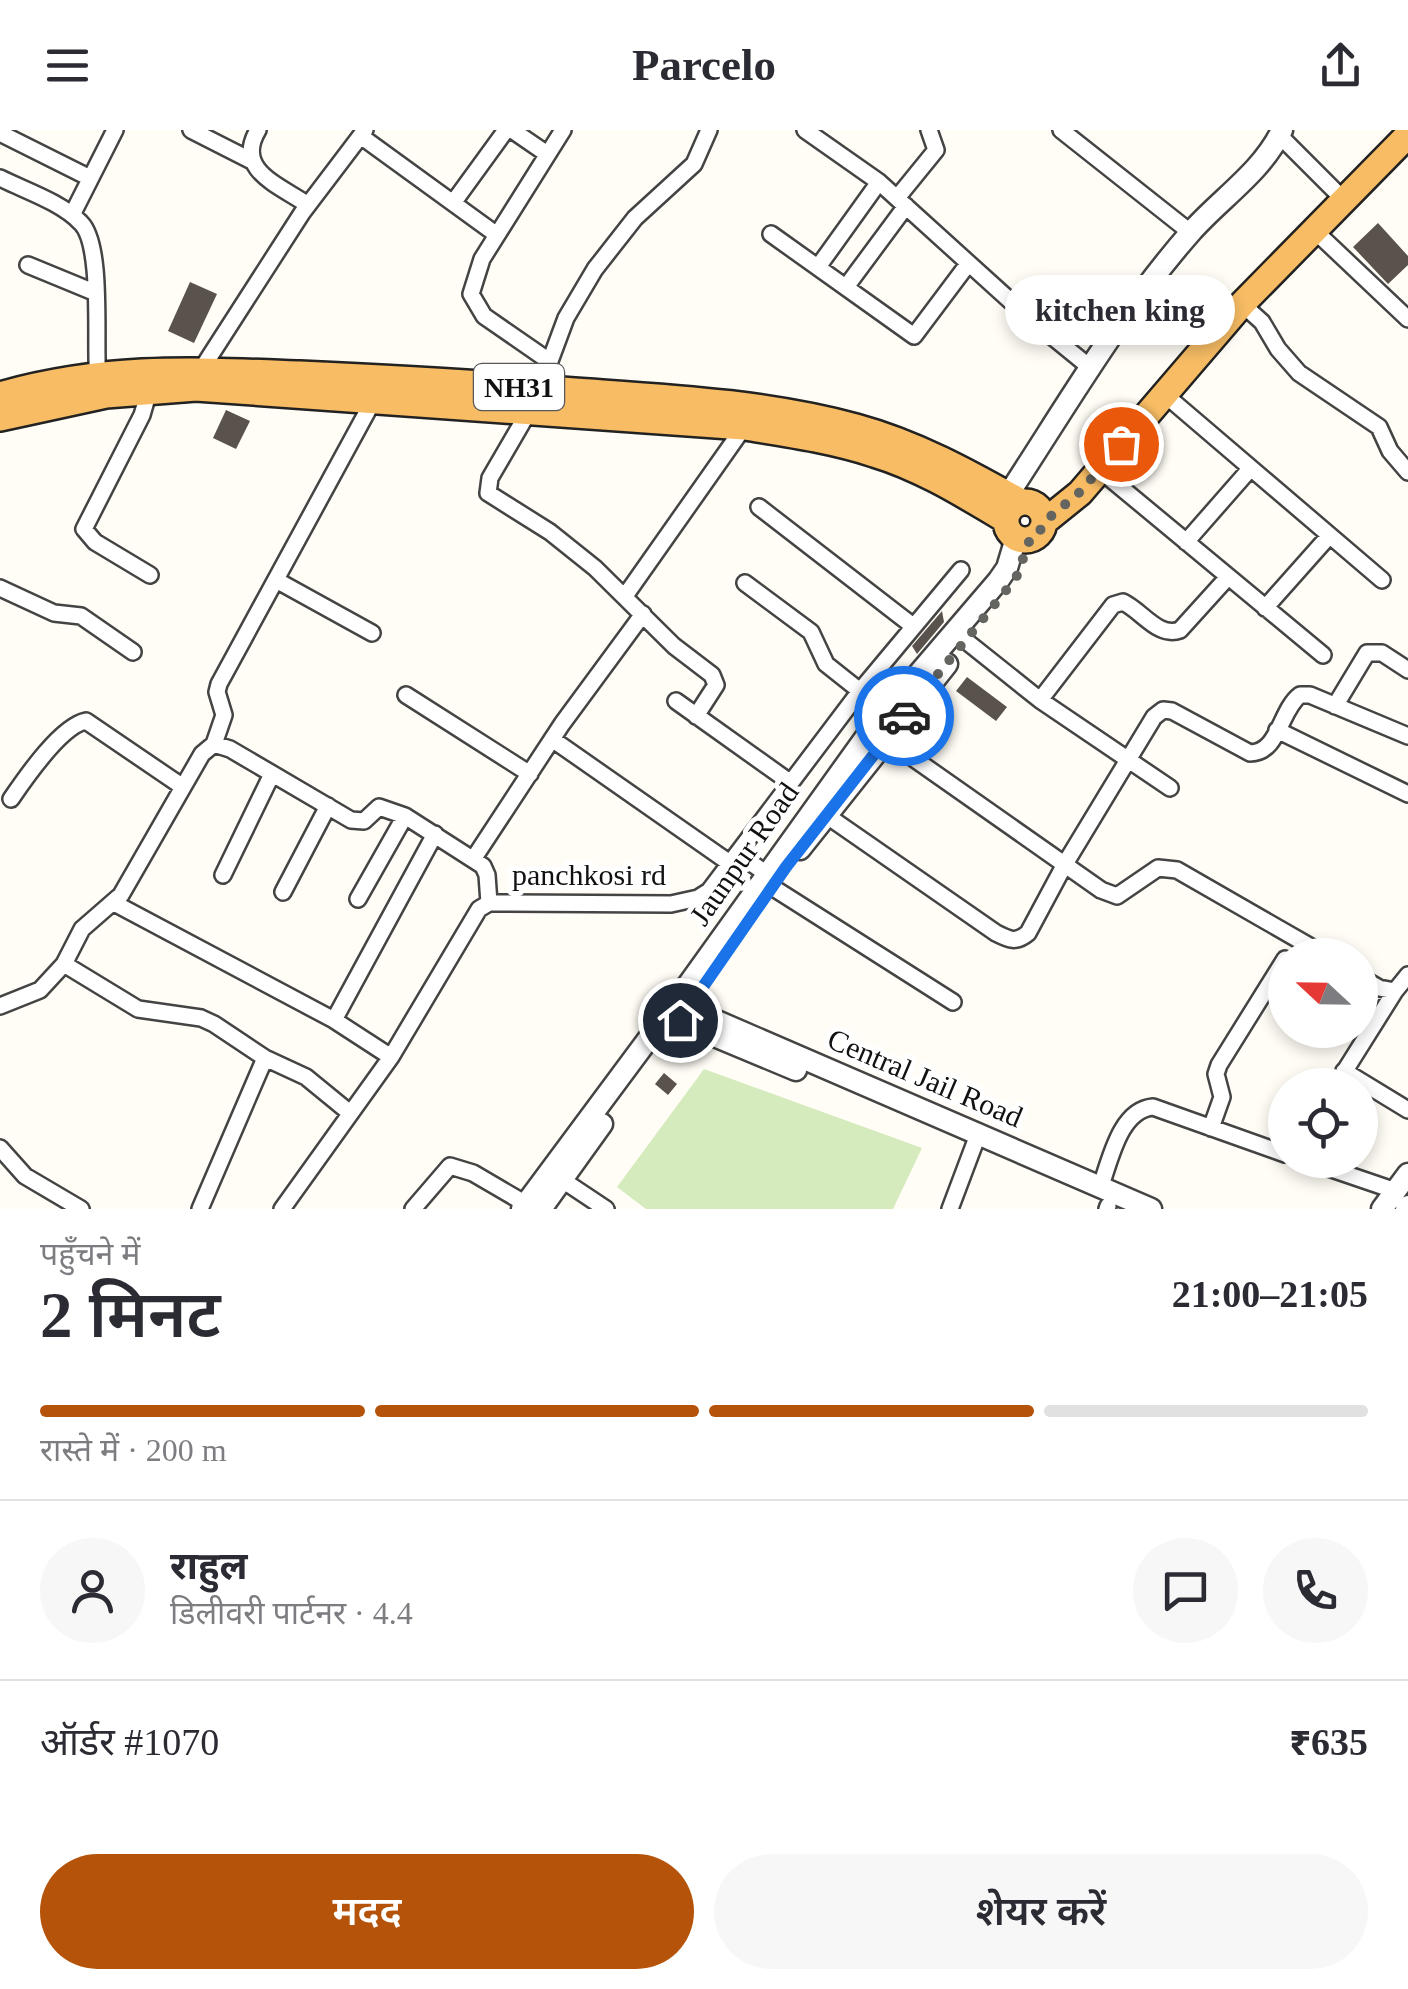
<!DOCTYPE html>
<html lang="hi">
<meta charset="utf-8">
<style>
body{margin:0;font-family:"Times New Roman","Noto Sans Devanagari",serif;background:#f7f7f7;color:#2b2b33;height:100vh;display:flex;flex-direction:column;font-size:38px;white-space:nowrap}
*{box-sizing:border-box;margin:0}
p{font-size:32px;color:#7c7c81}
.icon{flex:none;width:55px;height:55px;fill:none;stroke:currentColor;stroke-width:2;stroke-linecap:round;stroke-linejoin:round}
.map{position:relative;height:1079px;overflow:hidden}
.details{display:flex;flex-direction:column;background:#fff;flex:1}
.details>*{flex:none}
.needle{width:65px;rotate:292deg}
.tools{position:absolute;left:1268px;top:808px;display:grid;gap:20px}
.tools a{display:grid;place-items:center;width:110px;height:110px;border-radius:50%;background:#fff;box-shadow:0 5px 15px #0003;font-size:50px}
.pin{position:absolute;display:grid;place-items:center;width:85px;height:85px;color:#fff;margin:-42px;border:5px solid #fff;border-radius:50%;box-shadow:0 2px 10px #0007}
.courier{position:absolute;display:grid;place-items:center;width:100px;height:100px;margin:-50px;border:8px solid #1a73e8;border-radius:50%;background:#fff;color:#222;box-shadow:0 2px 12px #0007}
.bubble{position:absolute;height:70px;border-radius:35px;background:#fff;box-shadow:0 5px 15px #0003;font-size:32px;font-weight:600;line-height:70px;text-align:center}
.head em{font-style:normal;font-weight:600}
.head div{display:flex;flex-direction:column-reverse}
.head{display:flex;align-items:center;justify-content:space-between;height:170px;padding:0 40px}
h1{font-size:65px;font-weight:600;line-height:75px}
.bar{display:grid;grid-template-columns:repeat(4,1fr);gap:15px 10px;align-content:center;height:120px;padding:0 40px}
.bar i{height:12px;border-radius:8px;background:#e1e1e2}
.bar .selected{background:#b45309}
.bar p{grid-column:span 4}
.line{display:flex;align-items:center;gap:25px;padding:0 40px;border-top:2px solid #e1e1e2}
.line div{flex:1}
.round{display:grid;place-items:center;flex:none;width:105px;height:105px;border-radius:52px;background:#f7f7f7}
.button{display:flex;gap:20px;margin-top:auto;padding:20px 40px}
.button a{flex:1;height:115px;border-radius:60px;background:#b45309;color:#fff;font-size:40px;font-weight:600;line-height:115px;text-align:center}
.button a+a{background:#f7f7f7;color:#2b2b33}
header{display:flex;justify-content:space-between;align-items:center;height:130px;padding:0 40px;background:#fff;font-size:45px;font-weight:600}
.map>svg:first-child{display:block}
</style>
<header><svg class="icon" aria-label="menu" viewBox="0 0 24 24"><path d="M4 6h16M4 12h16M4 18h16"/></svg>Parcelo<svg class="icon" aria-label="share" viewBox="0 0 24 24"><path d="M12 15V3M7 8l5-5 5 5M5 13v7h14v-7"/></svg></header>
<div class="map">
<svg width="1408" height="1079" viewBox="0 0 1408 1079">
<rect width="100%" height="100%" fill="#fffdf5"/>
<!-- green -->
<path fill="#d5ebbd" d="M704 939 922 1018 893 1079H646L617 1057Z"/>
<!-- building -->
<path fill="#5a524d" d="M1378 93 1408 126V135L1388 154 1353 117Z
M190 152 217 164 194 213 168 201Z
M226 280 250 291 236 319 213 308Z
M942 481 944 492 917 524 912 516Z
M967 547 1007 577 996 591 956 561Z
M664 943 677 954 668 965 655 954Z"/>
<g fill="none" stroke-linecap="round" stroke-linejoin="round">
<defs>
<path id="minor" d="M191 0 250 30
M258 0C234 40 279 55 308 75
M512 0 547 24
M805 0 879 52 1027 186 1092 239
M1061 0 1190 102
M0 3 90 48
M1279 5 1336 62
M362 7 497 105
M0 48C26 61 61 72 81 93 104 116 94 218 98 252
M897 68 936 20 929 0
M453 73 506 0
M72 85 115 0
M1316 102 1408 189
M771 104 914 206 968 134
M28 135 96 163
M818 137 879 52
M846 157 906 76
M1242 174 1262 192 1278 219 1299 243 1379 297 1390 321 1408 342
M549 231 484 186 471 164 482 129 563 0
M201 240 302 83 365 0
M540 258 566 188 595 139 635 88 694 34 709 0
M149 261 142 285 84 399 95 412 150 445
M1163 263 1382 450
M529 281 490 348 488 363 550 402 595 438 674 516 712 545 716 555 696 586
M1095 336 1323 525
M759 377 913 496
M1186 412 1250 339
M276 450 372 503
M745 453 811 502 826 534 860 561
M0 458 54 483 81 486 133 522
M625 466 744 297
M1265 478 1329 406
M956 503 1040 570 1170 658
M406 565 530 644
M1040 570 1113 475 1123 472C1142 481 1158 508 1180 500L1228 447
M676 571 791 653
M1335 576 1367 523H1382L1408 540
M1277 600 1408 664
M552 609 731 734
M886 609 1101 760 1117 766 1158 738 1177 740 1325 825
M214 614 224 585 217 562 219 554 373 271
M11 669C26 647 61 596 86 591L183 657
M826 685 996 803C1010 810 1016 813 1028 803L1065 734 1154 587 1163 580 1172 581 1250 623C1279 623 1280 580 1300 565H1310L1408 606
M738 724 767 744
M474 728 562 594 643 484
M223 745 272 644
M772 757 953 872
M283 762 328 676
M358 769 405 686
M114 773 334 890 391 927
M64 834 138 879 201 888 214 894 265 928 306 947 350 983
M1360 847 1379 858 1395 861 1408 845
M0 876 40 860 64 834 82 799 121 765 202 624 214 614 230 619 351 690 364 691 379 677 405 686 483 736 487 745 489 773
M334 890 435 704
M1344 941 1408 980
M1336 955 1395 861
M1211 998 1222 967 1216 944 1219 935 1285 829
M0 1018 25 1046 81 1079
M1305 1030 1396 1061
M555 1045 606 1079
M1100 1058C1110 1032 1119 980 1153 977L1285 1024
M200 1079 265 928
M282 1079 391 927 479 779 489 773 671 774 698 768 709 761 860 561 961 440
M413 1079 450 1036 473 1043 526 1074
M950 1079 979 1002
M1107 1079 1108 1076"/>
<path id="tertiary" d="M1008 365C1065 278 1122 180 1191 102 1221 68 1262 42 1282 0
M800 719 947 534
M675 873 1151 1079
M712 905 796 940
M522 1079 675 873 873 597 998 451 1007 438 1016 408
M541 1079 602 994
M1382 1079 1408 1044
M1406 1079 1408 1076"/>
<path id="trunk" d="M0 265C106 235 192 240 300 244 383 248 466 252 549 259 652 267 756 270 856 297 915 313 968 342 1021 372
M0 288 106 265 196 258 744 297C788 304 831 310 874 324 921 338 964 365 1006 390
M1006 391a19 19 0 1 1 38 0a19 19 0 1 1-38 0Z
M1044 392 1080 363 1242 174 1408 5"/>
</defs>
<!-- minor casing -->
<use href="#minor" stroke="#444" stroke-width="20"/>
<!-- tertiary casing -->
<use href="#tertiary" stroke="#444" stroke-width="25"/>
<!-- trunk casing -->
<use href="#trunk" stroke="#222" stroke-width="30"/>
<!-- minor -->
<use href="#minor" stroke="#fff" stroke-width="15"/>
<!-- tertiary -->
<use href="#tertiary" stroke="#fff" stroke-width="20"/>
<!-- trunk -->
<use href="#trunk" stroke="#f7bc64" stroke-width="25"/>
</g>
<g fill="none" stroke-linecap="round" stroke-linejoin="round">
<!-- done -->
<path stroke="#646461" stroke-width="10" stroke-dasharray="0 18" d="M904 586 1016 448 1030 409 1038 405 1044 392 1080 362 1121 314"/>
<!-- route -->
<path stroke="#1a73e8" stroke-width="12" d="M680 890 786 737 904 586"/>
</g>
<g text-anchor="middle" stroke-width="10" stroke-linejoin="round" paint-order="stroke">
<!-- shield labels -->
<rect fill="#fff" stroke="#585858" stroke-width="2.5" x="474" y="234" width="90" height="46" rx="8"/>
<g font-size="28" font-weight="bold" fill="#111">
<text x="519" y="267">NH31</text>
</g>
<!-- street labels -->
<g font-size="30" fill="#111" stroke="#fff">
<text transform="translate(744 724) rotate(-55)" y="10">Jaunpur Road</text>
<text x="589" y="755">panchkosi rd</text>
<text transform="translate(925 948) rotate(23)" y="10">Central Jail Road</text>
</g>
</g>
</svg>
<div class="tools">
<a><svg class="needle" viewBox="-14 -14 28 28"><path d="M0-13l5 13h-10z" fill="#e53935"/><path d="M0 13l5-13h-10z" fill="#7c7c81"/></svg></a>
<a><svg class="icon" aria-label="locate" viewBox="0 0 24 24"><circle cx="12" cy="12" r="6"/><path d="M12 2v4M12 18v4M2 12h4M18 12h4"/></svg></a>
</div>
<div class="pin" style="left:1121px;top:314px;background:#ea580c"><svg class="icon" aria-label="bag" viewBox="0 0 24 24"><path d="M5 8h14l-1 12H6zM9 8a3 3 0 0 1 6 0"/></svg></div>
<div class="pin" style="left:680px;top:890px;background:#1f2937"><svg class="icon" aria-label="home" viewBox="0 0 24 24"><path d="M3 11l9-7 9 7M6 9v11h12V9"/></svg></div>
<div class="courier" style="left:904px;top:586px"><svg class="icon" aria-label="car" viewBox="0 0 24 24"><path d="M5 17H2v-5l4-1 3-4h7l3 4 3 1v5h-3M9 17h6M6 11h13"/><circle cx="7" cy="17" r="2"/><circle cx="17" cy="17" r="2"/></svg></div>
<div class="bubble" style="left:1005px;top:145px;width:230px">kitchen king</div>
</div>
<section class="details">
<div class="head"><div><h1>2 मिनट</h1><p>पहुँचने में</p></div><em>21:00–21:05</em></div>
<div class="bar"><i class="selected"></i><i class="selected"></i><i class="selected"></i><i></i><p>रास्ते में · 200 m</p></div>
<div class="line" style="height:180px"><a class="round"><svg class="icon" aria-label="person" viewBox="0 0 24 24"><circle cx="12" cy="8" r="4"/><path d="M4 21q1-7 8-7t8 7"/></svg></a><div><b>राहुल</b><p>डिलीवरी पार्टनर · 4.4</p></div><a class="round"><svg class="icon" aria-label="chat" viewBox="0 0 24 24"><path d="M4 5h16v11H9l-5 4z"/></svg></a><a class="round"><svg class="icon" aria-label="phone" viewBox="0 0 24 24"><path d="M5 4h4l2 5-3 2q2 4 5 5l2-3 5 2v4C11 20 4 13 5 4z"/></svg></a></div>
<div class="line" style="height:130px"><div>ऑर्डर #1070</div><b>₹635</b></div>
<div class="button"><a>मदद</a><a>शेयर करें</a></div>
</section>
